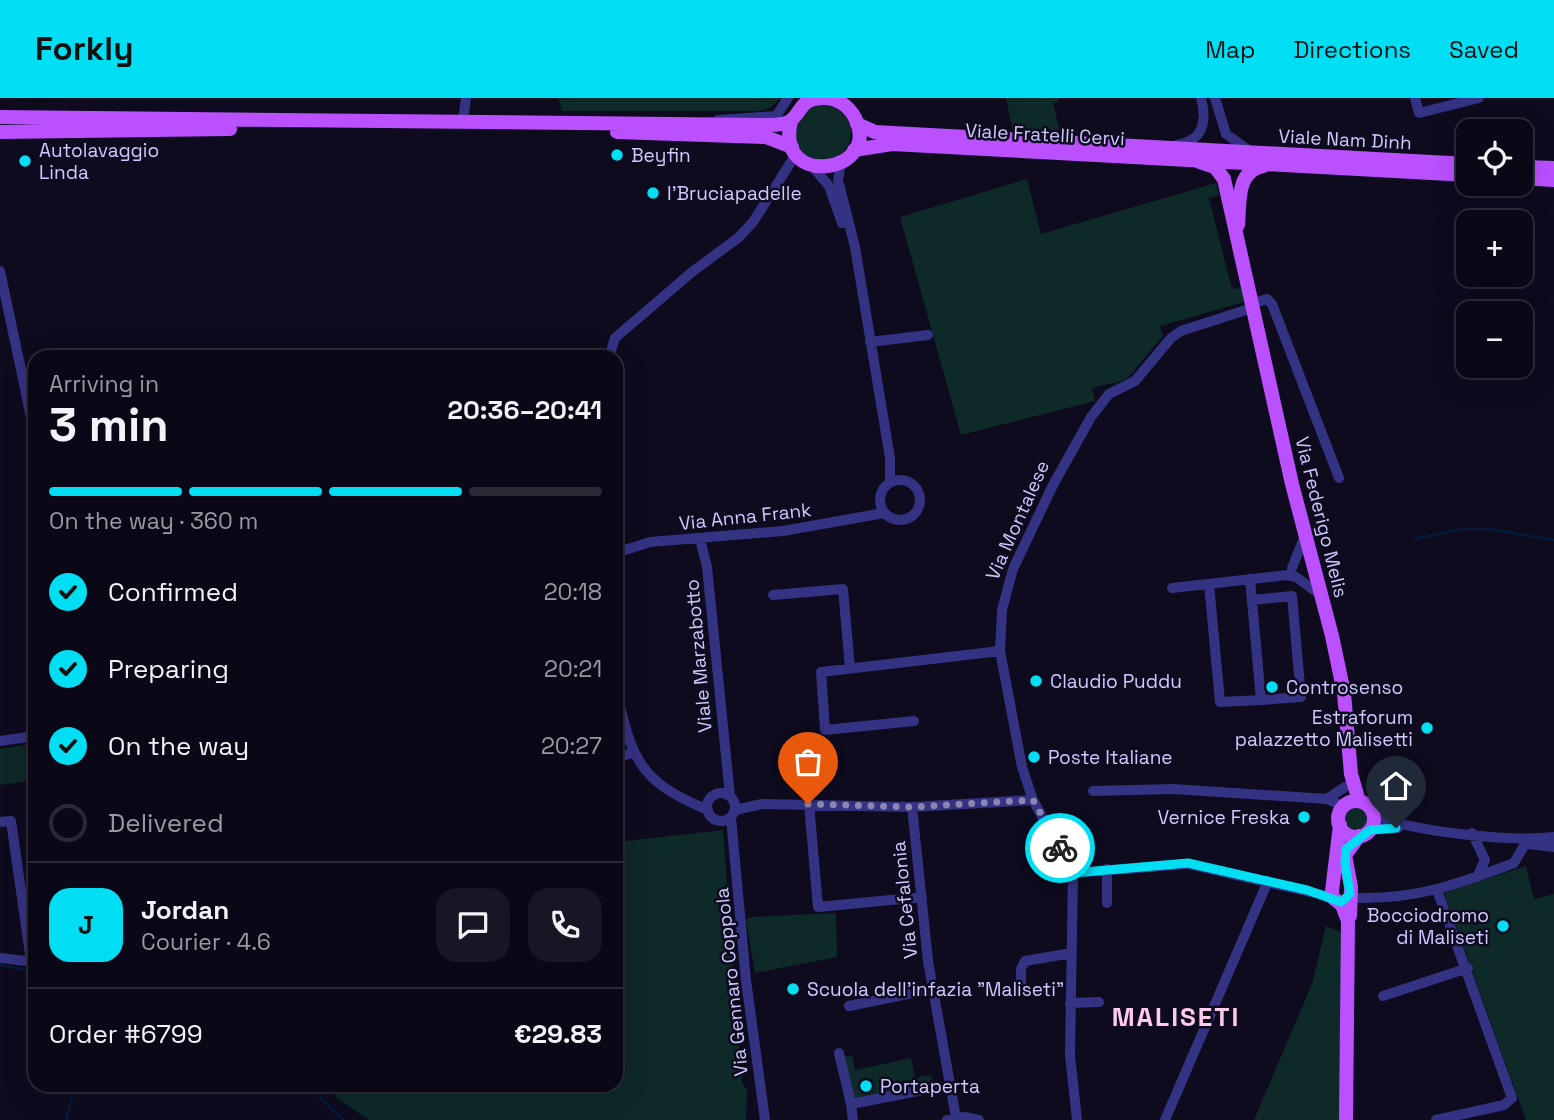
<!DOCTYPE html>
<meta charset="utf-8">
<style>
body{margin:0;font-family:"Space Grotesk",sans-serif;background:#181624;color:#f1f3f6;height:100vh;display:flex;flex-direction:column;font-size:26px;white-space:nowrap}
*{box-sizing:border-box;margin:0}
p{font-size:23px;color:#999aa1}
.icon{flex:none;width:38px;height:38px;fill:none;stroke:currentColor;stroke-width:2;stroke-linecap:round;stroke-linejoin:round}
.map{position:relative;flex:1;overflow:hidden}
.details{position:absolute;left:28px;top:252px;width:595px;height:742px;display:flex;flex-direction:column;background:#0a0817;border-radius:21px;box-shadow:0 7px 28px #0002,0 0 0 2px #2a2936}
.details>*{flex:none}
.fabs{position:absolute;left:1456px;top:21px;display:grid;gap:14px}
.fabs a{display:grid;place-items:center;width:77px;height:77px;border-radius:14px;background:#0a0817;box-shadow:0 7px 28px #0002,0 0 0 2px #2a2936;font-size:35px}
.pin{position:absolute;display:grid;place-items:center;width:60px;height:60px;color:#fff;margin:-72px -30px;border-radius:50% 50% 50% 0;rotate:-45deg;box-shadow:0 0 7px #0007}
.pin .icon{rotate:45deg}
.courier{position:absolute;display:grid;place-items:center;width:70px;height:70px;margin:-35px;border:5px solid #00def4;border-radius:50%;background:#fff;color:#222;box-shadow:0 2px 9px #0007}
.overview em{font-style:normal;font-weight:700}
.overview div{display:flex;flex-direction:column-reverse}
.overview{display:flex;align-items:center;justify-content:space-between;height:119px;padding:0 21px}
h1{font-size:46px;font-weight:700;line-height:52px}
.bar{display:grid;grid-template-columns:repeat(4,1fr);gap:10px 7px;align-content:center;height:84px;padding:0 21px}
.bar i{height:9px;border-radius:5px;background:#2a2936}
.bar .current{background:#00def4}
.bar p{grid-column:span 4}
.line{display:flex;align-items:center;gap:18px;padding:0 21px;border-top:2px solid #2a2936}
.line div{flex:1}
.round{display:grid;place-items:center;flex:none;width:74px;height:74px;border-radius:21px;background:#181624}
ol{padding:0 21px;list-style:none}
li{display:flex;align-items:center;gap:21px;height:77px}
li p{margin-inline-start:auto}
li .icon{padding:7px;border-radius:50%;background:#00def4;color:#111;stroke-width:4}
li:last-child{color:#999aa1}
li i{width:38px;height:38px;border:4px solid #2a2936;border-radius:50%}
header{display:flex;align-items:center;gap:42px;box-sizing:border-box;height:98px;padding:0 35px;background:#00def4;color:#111}
header strong{font-size:33px}
nav{display:flex;gap:38px;margin-inline-start:auto;font-size:24px}
.map>svg:first-child{display:block}
</style>
<header>
<strong>Forkly</strong>
<nav><a>Map</a><a>Directions</a><a>Saved</a></nav>
</header>
<div class="map">
<svg width="1554" height="1022" viewBox="0 0 1554 1022">
<rect width="100%" height="100%" fill="#0e0b1f"/>
<!-- green -->
<path fill="#0d2928" d="M558 0H779V1L770 10 760 13H562Z
M1006 0H1058V4L1053 5 1061 38 1013 34Z
M795 35a28 28 0 1 1 56 0a28 28 0 1 1-56 0Z
M1027 81 1041 136 1216 85 1219 97 1209 100 1232 191 1241 190 1244 204 1160 228 1163 238 1126 282 1092 290 1095 303 961 337 900 119Z
M35 645V682L0 687V651Z
M1342 720a13 13 0 1 1 26 0a13 13 0 1 1-26 0Z
M723 732 742 986 747 991 746 1022H369L334 998 350 987H616V744Z
M1526 768 1534 801 1554 796V1022H1526L1444 795Z
M836 815 837 859 755 875 746 822 752 819Z
M1326 828 1343 835 1340 1022H1254L1312 886Z
M852 958 855 972 911 960 915 980 931 977 933 987 853 1003 842 959Z"/>
<g fill="none" stroke-linecap="round" stroke-linejoin="round">
<!-- stream -->
<path stroke="#051a3d" stroke-width="2.5" d="M1414 441 1463 431H1489L1554 442
M0 867 35 874
M307 987 343 1022
M66 1022 75 987"/>
<!-- minor -->
<path stroke="#343282" stroke-width="10" d="M1215 0 1226 36 1247 51
M1415 0 1419 15 1479 0
M464 15 466 0
M718 22 776 18 788 0
M1176 47C1204 43 1207 23 1201 0
M841 65 838 82 855 149 890 360V385
M811 67 829 88 842 125
M0 173 35 338
M1251 206 1267 201 1272 206 1339 380
M870 244 928 237
M609 259 615 240 692 174 738 140 753 124 791 64
M880 402a20 20 0 1 1 40 0a20 20 0 1 1-40 0Z
M700 441 707 469 730 698
M616 455 650 444 783 433 884 415
M1292 470 1305 437
M1209 486 1220 604 1261 602 1250 481
M1172 490 1287 477 1296 479 1322 498
M773 497 843 491 850 570
M1252 502 1292 498 1301 599 1261 602
M616 593C633 662 638 683 708 712
M914 623 825 632 821 574 1000 553
M0 643 35 638
M616 660 632 655
M1093 693 1173 691 1327 701 1343 708
M707 709a14 14 0 1 1 28 0a14 14 0 1 1-28 0Z
M1327 701 1345 689
M809 706 818 809 922 799
M912 709 928 863 956 1020
M735 712 762 706 912 709 1033 702
M1374 717C1412 734 1512 744 1554 739
M731 720 746 882 765 1022
M0 724 11 723 31 863
M1370 732 1398 730
M1472 735 1485 762 1477 779
M1528 746 1554 749
M1073 775 1188 766 1332 799
M1358 800C1418 801 1459 786 1514 765L1525 746
M1107 805V771
M0 860 35 864
M1021 894V871L1025 863 1072 855
M1383 898 1468 870
M1070 905 1099 904
M849 908 932 891
M839 955 851 1006
M853 1022 851 1006 933 990
M947 1022 965 1019 979 1022
M1077 1022 1070 957 1073 775 1033 702 1022 669 1000 553 1002 512 1013 471 1053 387 1091 319 1109 296 1135 283 1171 240 1181 233 1252 210
M1165 1022 1268 783
M1436 1022 1504 1007 1512 1000 1437 792"/>
<!-- major -->
<path stroke="#bb50ff" stroke-width="14" d="M0 19 768 27C774 27 785 27 790 23 802 15 799 0 824 0 837 0 849 8 855 20 883 75 774 92 791 23
M857 26 875 34 1468 66
M0 34 230 31
M617 34 766 39 792 49
M854 52 892 46 1468 77
M1197 63 1215 69 1224 81 1292 386 1332 538 1344 595 1351 676 1359 703
M1521 69 1554 70
M1521 80 1554 82
M1238 127C1240 105 1236 73 1263 68
M1338 721a18 18 0 1 1 36 0a18 18 0 1 1-36 0Z
M1340 727 1332 793V799L1342 807 1348 823 1346 1022
M1350 818 1351 789 1345 757 1359 738"/>
</g>
<g fill="none" stroke-linecap="round" stroke-linejoin="round">
<!-- done -->
<path stroke="#8b86b1" stroke-width="7" stroke-dasharray="0 12.6" d="M808 706 912 709 1033 702 1060 750"/>
<!-- route -->
<path stroke="#00def4" stroke-width="9" d="M1060 750 1073 775 1188 765 1307 792 1341 804 1350 796 1345 765 1346 751 1370 732 1396 730"/>
</g>
<!-- markers -->
<g fill="#00def4" stroke="#0e0b1f" stroke-width="2.5">
<circle cx="617" cy="57" r="7"/>
<circle cx="25" cy="63" r="7"/>
<circle cx="653" cy="95" r="7"/>
<circle cx="1036" cy="583" r="7"/>
<circle cx="1272" cy="589" r="7"/>
<circle cx="1427" cy="630" r="7"/>
<circle cx="1034" cy="659" r="7"/>
<circle cx="1304" cy="719" r="7"/>
<circle cx="1503" cy="828" r="7"/>
<circle cx="793" cy="891" r="7"/>
<circle cx="866" cy="988" r="7"/>
</g>
<g text-anchor="middle" stroke-width="5" stroke-linejoin="round" paint-order="stroke">
<!-- street labels -->
<g font-size="19" fill="#cec9ff" stroke="#0e0b1f">
<text transform="translate(1045 36) rotate(3)" y="7">Viale Fratelli Cervi</text>
<text transform="translate(1345 41) rotate(3)" y="7">Viale Nam Dinh</text>
<text transform="translate(745 418) rotate(-6)" y="7">Via Anna Frank</text>
<text transform="translate(1322 419) rotate(76)" y="7">Via Federigo Melis</text>
<text transform="translate(1017 422) rotate(-66)" y="7">Via Montalese</text>
<text transform="translate(698 558) rotate(-95)" y="7">Viale Marzabotto</text>
<text transform="translate(904 802) rotate(-96)" y="7">Via Cefalonia</text>
<text transform="translate(731 884) rotate(-96)" y="7">Via Gennaro Coppola</text>
</g>
<!-- poi labels -->
<g font-size="19" fill="#cec9ff" stroke="#0e0b1f" text-anchor="start">
<text x="39" y="59">Autolavaggio<tspan x="39" dy="22">Linda</tspan></text>
<text x="631" y="64">Beyfin</text>
<text x="667" y="102">I'Bruciapadelle</text>
<text x="1050" y="590">Claudio Puddu</text>
<text x="1286" y="596">Controsenso</text>
<text x="1413" y="626" text-anchor="end">Estraforum<tspan x="1413" dy="22">palazzetto Malisetti</tspan></text>
<text x="1048" y="666">Poste Italiane</text>
<text x="1290" y="726" text-anchor="end">Vernice Freska</text>
<text x="1489" y="824" text-anchor="end">Bocciodromo<tspan x="1489" dy="22">di Maliseti</tspan></text>
<text x="807" y="898">Scuola dell'infazia "Maliseti"</text>
<text x="880" y="995">Portaperta</text>
</g>
<!-- district labels -->
<g font-size="26" font-weight="bold" letter-spacing="2" fill="#ffcbed" stroke="#0e0b1f">
<text x="1176" y="928">MALISETI</text>
</g>
</g>
</svg>
<div class="fabs">
<a><svg class="icon" aria-label="locate" viewBox="0 0 24 24"><circle cx="12" cy="12" r="6"/><path d="M12 2v4M12 18v4M2 12h4M18 12h4"/></svg></a>
<a>+</a>
<a>−</a>
</div>
<div class="pin" style="left:808px;top:706px;background:#ea580c"><svg class="icon" aria-label="bag" viewBox="0 0 24 24"><path d="M5 8h14l-1 12H6zM9 8a3 3 0 0 1 6 0"/></svg></div>
<div class="pin" style="left:1396px;top:730px;background:#1f2937"><svg class="icon" aria-label="home" viewBox="0 0 24 24"><path d="M3 11l9-7 9 7M6 9v11h12V9"/></svg></div>
<div class="courier" style="left:1060px;top:750px"><svg class="icon" aria-label="bike" viewBox="0 0 24 24"><circle cx="6" cy="16" r="4"/><circle cx="18" cy="16" r="4"/><path d="M6 16l4-8h5l3 8M10 8l3 8H6M13 5h3"/></svg></div>
<section class="details">
<div class="overview"><div><h1>3 min</h1><p>Arriving in</p></div><em>20:36–20:41</em></div>
<div class="bar"><i class="current"></i><i class="current"></i><i class="current"></i><i></i><p>On the way · 360 m</p></div>
<ol>
<li><svg class="icon" aria-label="check" viewBox="0 0 24 24"><path d="M5 12l5 5 9-10"/></svg>Confirmed<p>20:18</p></li>
<li><svg class="icon" aria-label="check" viewBox="0 0 24 24"><path d="M5 12l5 5 9-10"/></svg>Preparing<p>20:21</p></li>
<li><svg class="icon" aria-label="check" viewBox="0 0 24 24"><path d="M5 12l5 5 9-10"/></svg>On the way<p>20:27</p></li>
<li><i></i>Delivered</li>
</ol>
<div class="line" style="height:126px"><b class="round" style="background:#00def4;color:#111">J</b><div><b>Jordan</b><p>Courier · 4.6</p></div><a class="round"><svg class="icon" aria-label="chat" viewBox="0 0 24 24"><path d="M4 5h16v11H9l-5 4z"/></svg></a><a class="round"><svg class="icon" aria-label="phone" viewBox="0 0 24 24"><path d="M5 4h4l2 5-3 2q2 4 5 5l2-3 5 2v4C11 20 4 13 5 4z"/></svg></a></div>
<div class="line" style="height:91px"><div>Order #6799</div><b>€29.83</b></div>
</section>
</div>
